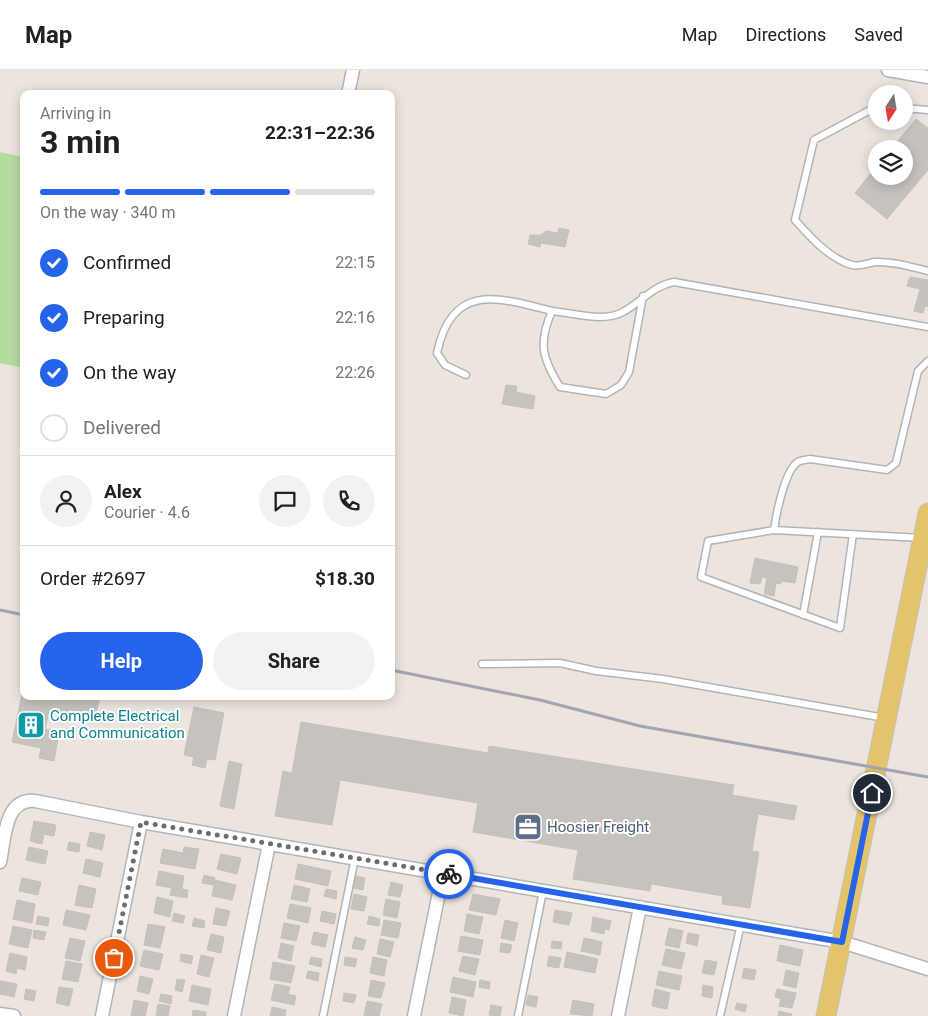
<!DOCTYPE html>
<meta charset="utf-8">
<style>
body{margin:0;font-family:Roboto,sans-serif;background:#f2f2f2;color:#202124;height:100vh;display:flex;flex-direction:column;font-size:19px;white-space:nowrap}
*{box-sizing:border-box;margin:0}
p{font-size:16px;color:#757577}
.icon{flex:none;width:28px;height:28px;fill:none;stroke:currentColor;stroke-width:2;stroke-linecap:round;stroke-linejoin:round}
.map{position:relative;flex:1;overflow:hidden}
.details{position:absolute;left:20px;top:20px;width:375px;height:610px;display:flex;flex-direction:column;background:#fff;border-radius:10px;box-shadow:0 2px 12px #0003}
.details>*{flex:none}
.needle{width:32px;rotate:192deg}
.fabs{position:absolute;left:868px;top:15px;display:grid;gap:10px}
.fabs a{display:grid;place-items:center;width:45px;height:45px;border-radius:50%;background:#fff;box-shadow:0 2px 12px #0003;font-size:25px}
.pin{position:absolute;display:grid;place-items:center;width:42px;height:42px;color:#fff;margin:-21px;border:2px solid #fff;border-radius:50%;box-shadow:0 1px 5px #0007}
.courier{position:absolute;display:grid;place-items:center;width:50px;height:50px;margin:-25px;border:4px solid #2563eb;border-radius:50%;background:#fff;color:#222;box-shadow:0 1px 6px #0007}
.overview em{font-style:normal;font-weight:700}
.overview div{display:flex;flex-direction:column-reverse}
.overview{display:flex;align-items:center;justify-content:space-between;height:85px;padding:0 20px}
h1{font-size:32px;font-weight:700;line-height:38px}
.bar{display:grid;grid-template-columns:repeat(4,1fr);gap:8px 5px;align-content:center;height:60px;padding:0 20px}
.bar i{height:6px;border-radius:4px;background:#e0e0e0}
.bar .selected{background:#2563eb}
.bar p{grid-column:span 4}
.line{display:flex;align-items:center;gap:12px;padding:0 20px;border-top:1px solid #e0e0e0}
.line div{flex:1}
.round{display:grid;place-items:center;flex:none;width:52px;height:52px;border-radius:26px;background:#f2f2f2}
ol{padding:0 20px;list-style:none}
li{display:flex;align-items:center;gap:15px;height:55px}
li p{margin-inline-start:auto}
li .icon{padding:5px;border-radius:50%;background:#2563eb;color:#fff;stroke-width:4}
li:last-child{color:#757577}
li i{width:28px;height:28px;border:2px solid #e0e0e0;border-radius:50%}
.primary-button{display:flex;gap:10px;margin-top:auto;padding:10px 20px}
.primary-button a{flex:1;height:58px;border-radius:30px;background:#2563eb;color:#fff;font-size:20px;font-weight:700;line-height:58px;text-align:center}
.primary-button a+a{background:#f2f2f2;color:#202124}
header{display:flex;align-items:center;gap:30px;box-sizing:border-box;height:70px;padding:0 25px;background:#fff;border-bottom:1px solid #e0e0e0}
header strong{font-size:24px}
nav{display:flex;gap:28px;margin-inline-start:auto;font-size:18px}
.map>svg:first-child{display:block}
</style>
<header>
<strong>Map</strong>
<nav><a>Map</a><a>Directions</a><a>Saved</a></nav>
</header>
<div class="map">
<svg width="928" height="946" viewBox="0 0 928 946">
<rect width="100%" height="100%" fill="#ebe5de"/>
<!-- green -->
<path fill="#b5dc9f" d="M0 82 24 87V298L0 293Z"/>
<!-- building -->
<path fill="#c6c2bd" stroke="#c6c1b7" d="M916 49 928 58V100L887 149 855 123 876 97V106H904V79H891Z
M559 158 569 160 565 177 541 173 540 177 528 174 530 165H541L546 161 558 163Z
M910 207 928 210V237L925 236 923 243 914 241 920 219 907 216Z
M506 315 517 316 516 322 535 326 533 339 502 334Z
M755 488 798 497 795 513 781 511V514L776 513 774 526 764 524 767 508 762 507 760 514 750 513Z
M24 615V626H100L95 650 49 641 45 659 59 662 54 691 39 688 41 678 12 672Z
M194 637 224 643 215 690 207 689 205 698 192 695 194 687 184 685Z
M301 652 488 683 489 676 734 715 732 725 797 736 794 750 758 744 752 781 759 782 750 838 722 834 723 826 651 814 650 821 573 809 578 780 473 762 478 733 340 710 332 755 275 746 283 701 292 703Z
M229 691 242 694 234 739 220 736Z
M34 751 56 755 54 766 44 764 42 774 30 771Z
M90 762 105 765 102 780 87 776Z
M69 772 80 774 79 782 67 780Z
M29 777 48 781 45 794 26 790Z
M184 777 199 779 195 799 160 793 163 779 183 783Z
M221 784 241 788 237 804 217 799Z
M86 789 103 793 100 807 83 803Z
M298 794 331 801 328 816 295 809Z
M159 801 184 806 182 819 188 820 187 828 170 825 172 818 156 815Z
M204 805 215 808 213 815 202 813Z
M356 806 365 808 363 820 353 818Z
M22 808 41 812 38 825 19 821Z
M215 810 236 815 232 830 212 826Z
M391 812 403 815 400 827 388 825Z
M79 815 96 819 92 838 75 835Z
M294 815 310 819 307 832 291 829Z
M326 819 337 821 336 829 324 826Z
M354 824 367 827 364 841 351 839Z
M473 824 500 829 496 845 469 840Z
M157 827 173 831 170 847 154 843Z
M386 829 400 832 397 848 383 845Z
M17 830 35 834 32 853 13 849Z
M290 834 311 838 308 853 287 848Z
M216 838 230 841 226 856 213 854Z
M66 840 90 845 86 860 63 855Z
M555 840 572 843 569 855 553 852Z
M322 841 336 844 334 854 320 851Z
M174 843 185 846 183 853 172 851Z
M467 844 483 847 479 864 464 861Z
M38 846 49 848 48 856 36 854Z
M369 846 380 849 379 856 367 854Z
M593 847 611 851 609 860 605 859 604 864 591 861Z
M194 848 205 851 204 858 192 856Z
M384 850 401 853 398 868 381 865Z
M505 850 518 853 514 871 501 868Z
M284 853 300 856 296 871 281 868Z
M148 854 165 857 160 878 144 875Z
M13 856 32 860 28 878 9 874Z
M669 858 683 861 679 878 665 875Z
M34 860 46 862 44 870 33 868Z
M314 862 328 865 325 877 311 874Z
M688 863 699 865 697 876 686 873Z
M211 864 224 867 221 883 207 880Z
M461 866 483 870 480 885 458 881Z
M355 867 366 870 363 880 352 878Z
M70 868 85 871 80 891 65 888Z
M584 868 602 872 600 885 581 881Z
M380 869 394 872 390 887 377 884Z
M552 871 562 872 561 879 551 878Z
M281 873 294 876 291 891 278 888Z
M501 873 512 875 510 883 500 882Z
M780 875 803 880 800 896 777 891Z
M666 879 685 883 681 899 662 895Z
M144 880 163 884 159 900 140 896Z
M567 882 598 889 595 903 564 897Z
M10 883 27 887 25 900 17 898 16 904 6 901Z
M181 884 193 886 191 894 180 891Z
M201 885 214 888 209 907 197 904Z
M463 886 479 889 475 905 459 901Z
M549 886 561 888 559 898 547 896Z
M311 887 322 889 321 897 309 894Z
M345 887 357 889 355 897 344 895Z
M373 887 387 890 384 906 370 903Z
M705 890 717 892 714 905 702 903Z
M66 891 82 894 78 912 62 909Z
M273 892 295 896 291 913 270 909Z
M744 898 756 900 754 910 742 908Z
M786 900 799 903 796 918 783 915Z
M308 901 319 903 318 911 306 908Z
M659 901 682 906 679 920 656 915Z
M140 906 153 909 149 924 137 921Z
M453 907 476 912 473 927 450 922Z
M177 909 185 910 182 922 175 920Z
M371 910 385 913 381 928 368 926Z
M480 910 490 912 489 919 479 917Z
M0 911 17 914 14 927 0 924Z
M275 914 290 917 288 924 296 926 294 935 271 930Z
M192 915 211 919 208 935 189 931Z
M703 915 713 917 712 928 702 926Z
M59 917 73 919 69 936 56 933Z
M26 919 36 921 34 931 24 929Z
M655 919 670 923 667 939 652 936Z
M777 919 796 923 792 938 779 936 781 929 775 927Z
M344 923 356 925 354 933 343 931Z
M161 924 172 926 171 934 159 931Z
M528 925 538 927 536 937 526 935Z
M452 927 466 930 463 946 449 943Z
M134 930 148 933 145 946H131Z
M573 930 594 934 592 946 570 944Z
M367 931 382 934 379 946H364Z
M737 933 747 935 745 942 735 939Z
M158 934 170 936 168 946H156Z
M491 935 502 937 500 946 489 945Z
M272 937 286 940 285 946H270Z
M193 940 206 942V946H192Z
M779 941 792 944 791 946H778Z"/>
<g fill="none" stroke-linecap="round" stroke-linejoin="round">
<defs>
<path id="service" d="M904 38 928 40
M876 39H872L814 70 795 150C810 167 830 189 852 195 859 197 868 193 875 192 893 191 911 197 928 201
M643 226 629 302 621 315 606 324 560 317C542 288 538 273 552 241 573 243 601 252 621 243 641 233 652 216 674 212L928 257
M466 305 445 295 437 283C452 212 498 227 552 241
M774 460 922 468
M853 464 840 558 701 507 708 471 774 460C776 445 785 399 798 392 801 390 806 390 810 389L887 400 896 393 918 301 928 291
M803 545 818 462
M482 594 560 593 596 601 663 609 885 648
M323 946 355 788
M518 946 543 821
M720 946 741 854"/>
<path id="minor" d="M888 0 928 7
M348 24 353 0
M0 792C5 769 4 728 35 731L141 752 842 872 928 899
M0 944 14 946
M102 946 141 752
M234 946 269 774
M414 946 443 803
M618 946 640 837"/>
<path id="primary" d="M826 946 928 443"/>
</defs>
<!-- service casing -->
<use href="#service" stroke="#b1b4bc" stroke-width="9"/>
<!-- minor casing -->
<use href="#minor" stroke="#b1b4bc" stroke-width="15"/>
<!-- primary casing -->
<use href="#primary" stroke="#c3c3c3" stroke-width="21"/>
<!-- service -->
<use href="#service" stroke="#fff" stroke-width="6"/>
<!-- minor -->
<use href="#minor" stroke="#fff" stroke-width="12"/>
<!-- primary -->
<use href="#primary" stroke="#e3c46b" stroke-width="19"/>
<!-- rail -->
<path stroke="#a1a4b2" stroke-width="3" d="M0 540 24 545
M391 600 540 630 640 656 928 707"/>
</g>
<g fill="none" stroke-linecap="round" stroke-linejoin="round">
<!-- done -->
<path stroke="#6e6b69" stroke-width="5" stroke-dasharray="0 9" d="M114 888 141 752 449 804"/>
<!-- route -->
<path stroke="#2563eb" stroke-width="6" d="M449 804 842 872 872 723"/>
</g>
<!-- icons -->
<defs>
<symbol id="building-square" viewBox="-11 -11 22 22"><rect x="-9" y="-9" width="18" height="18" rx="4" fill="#0f9aa8" stroke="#fff"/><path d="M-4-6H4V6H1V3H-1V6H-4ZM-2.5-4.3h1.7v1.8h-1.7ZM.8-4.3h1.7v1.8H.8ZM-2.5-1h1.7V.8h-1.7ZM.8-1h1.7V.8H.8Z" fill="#fff"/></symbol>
<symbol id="office-square" viewBox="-11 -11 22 22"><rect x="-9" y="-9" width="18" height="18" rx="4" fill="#5c6f8a" stroke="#fff"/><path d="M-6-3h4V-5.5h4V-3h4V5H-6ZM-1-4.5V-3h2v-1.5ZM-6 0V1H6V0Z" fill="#fff"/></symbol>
</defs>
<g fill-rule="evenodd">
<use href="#building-square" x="15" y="639" width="32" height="32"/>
<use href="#office-square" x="512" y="741" width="32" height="32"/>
</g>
<g text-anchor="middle" stroke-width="4" stroke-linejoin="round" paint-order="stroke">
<!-- culture labels -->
<g font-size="15" fill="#0d838f" stroke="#fff" text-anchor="start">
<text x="50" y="651">Complete Electrical<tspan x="50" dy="17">and Communication</tspan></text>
</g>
<!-- service labels -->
<g font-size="15" fill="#4e5e75" stroke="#fff" text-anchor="start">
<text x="547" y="762">Hoosier Freight</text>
</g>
</g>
</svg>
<div class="fabs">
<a><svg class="needle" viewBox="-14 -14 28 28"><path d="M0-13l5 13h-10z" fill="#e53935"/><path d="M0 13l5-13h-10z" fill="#757577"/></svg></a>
<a><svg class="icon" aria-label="layers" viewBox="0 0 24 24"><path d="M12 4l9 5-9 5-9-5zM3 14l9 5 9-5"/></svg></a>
</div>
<div class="pin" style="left:114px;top:888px;background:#ea580c"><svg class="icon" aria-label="bag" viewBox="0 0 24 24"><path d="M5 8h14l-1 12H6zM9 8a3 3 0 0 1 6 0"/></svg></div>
<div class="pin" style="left:872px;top:723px;background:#1f2937"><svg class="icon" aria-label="home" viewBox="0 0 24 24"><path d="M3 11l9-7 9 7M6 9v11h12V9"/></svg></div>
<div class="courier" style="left:449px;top:804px"><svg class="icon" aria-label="bike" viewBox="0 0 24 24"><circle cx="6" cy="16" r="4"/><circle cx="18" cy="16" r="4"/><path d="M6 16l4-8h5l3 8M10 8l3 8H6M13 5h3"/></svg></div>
<section class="details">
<div class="overview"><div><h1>3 min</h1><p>Arriving in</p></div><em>22:31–22:36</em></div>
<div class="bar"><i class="selected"></i><i class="selected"></i><i class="selected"></i><i></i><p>On the way · 340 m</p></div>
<ol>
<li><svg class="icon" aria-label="check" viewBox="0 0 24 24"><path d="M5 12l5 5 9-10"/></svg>Confirmed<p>22:15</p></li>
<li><svg class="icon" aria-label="check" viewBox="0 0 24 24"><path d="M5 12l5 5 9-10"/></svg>Preparing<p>22:16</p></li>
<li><svg class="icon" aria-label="check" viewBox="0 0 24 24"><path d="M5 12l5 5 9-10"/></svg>On the way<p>22:26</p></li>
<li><i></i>Delivered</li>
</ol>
<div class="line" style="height:90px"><a class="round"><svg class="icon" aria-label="person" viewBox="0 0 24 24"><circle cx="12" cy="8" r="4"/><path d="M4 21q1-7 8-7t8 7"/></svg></a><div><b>Alex</b><p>Courier · 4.6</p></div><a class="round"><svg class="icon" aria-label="chat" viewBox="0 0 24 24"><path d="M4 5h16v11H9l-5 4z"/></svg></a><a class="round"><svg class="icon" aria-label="phone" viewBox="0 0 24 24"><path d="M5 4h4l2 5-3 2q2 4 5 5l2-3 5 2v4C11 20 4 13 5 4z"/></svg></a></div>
<div class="line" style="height:65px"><div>Order #2697</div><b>$18.30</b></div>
<div class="primary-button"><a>Help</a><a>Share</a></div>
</section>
</div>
